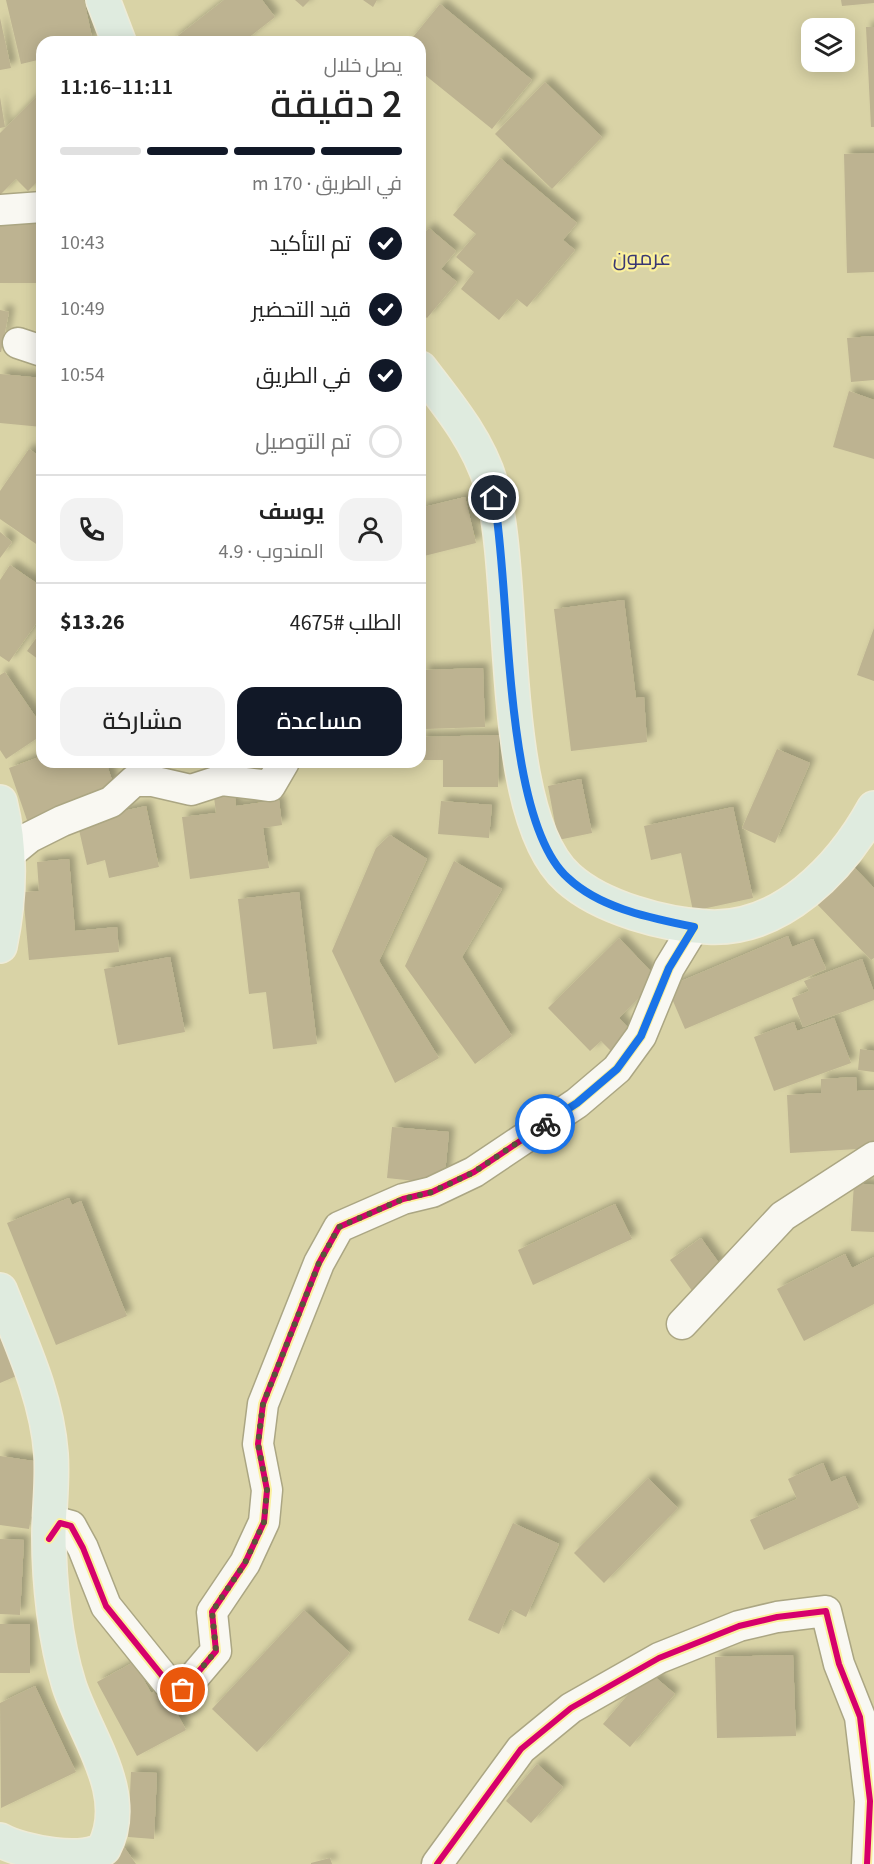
<!DOCTYPE html>
<html lang="ar">
<meta charset="utf-8">
<style>
body{margin:0;font-family:"Source Sans 3",Cairo,sans-serif;background:#f2f2f2;color:#222;direction:rtl;height:100vh;display:flex;flex-direction:column;font-size:22px;white-space:nowrap}
*{box-sizing:border-box;margin:0}
p{font-size:20px;color:#767676}
.icon{flex:none;width:33px;height:33px;fill:none;stroke:currentColor;stroke-width:2;stroke-linecap:round;stroke-linejoin:round}
.map{position:relative;flex:1;overflow:hidden;direction:ltr}
.sheet{position:absolute;left:36px;top:36px;width:390px;height:732px;display:flex;flex-direction:column;background:#fff;border-radius:18px;box-shadow:0 3px 15px #0003;direction:rtl}
.sheet>*{flex:none}
.controls{position:absolute;left:801px;top:18px;display:grid;gap:12px}
.controls a{display:grid;place-items:center;width:54px;height:54px;border-radius:12px;background:#fff;box-shadow:0 3px 15px #0003;font-size:30px}
.pin{position:absolute;display:grid;place-items:center;width:51px;height:51px;color:#fff;margin:-26px;border:3px solid #fff;border-radius:50%;box-shadow:0 2px 6px #0007}
.courier{position:absolute;display:grid;place-items:center;width:60px;height:60px;margin:-30px;border:4px solid #1a73e8;border-radius:50%;background:#fff;color:#222;box-shadow:0 2px 8px #0007}
.head em{font-style:normal;font-weight:600}
.head div{display:flex;flex-direction:column-reverse}
.head{display:flex;align-items:center;justify-content:space-between;height:102px;padding:0 24px}
h1{font-size:39px;font-weight:600;line-height:45px}
.bar{display:grid;grid-template-columns:repeat(4,1fr);gap:9px 6px;align-content:center;height:72px;padding:0 24px}
.bar i{height:8px;border-radius:4px;background:#e0e0e0}
.bar .on{background:#111827}
.bar p{grid-column:span 4}
.line{display:flex;align-items:center;gap:15px;padding:0 24px;border-top:2px solid #e0e0e0}
.line div{flex:1}
.round{display:grid;place-items:center;flex:none;width:63px;height:63px;border-radius:18px;background:#f2f2f2}
ol{padding:0 24px;list-style:none}
li{display:flex;align-items:center;gap:18px;height:66px}
li p{margin-inline-start:auto}
li .icon{padding:6px;border-radius:50%;background:#111827;color:#fff;stroke-width:4}
li:last-child{color:#767676}
li i{width:33px;height:33px;border:3px solid #e0e0e0;border-radius:50%}
.primary-button{display:flex;gap:12px;margin-top:auto;padding:12px 24px}
.primary-button a{flex:1;height:69px;border-radius:18px;background:#111827;color:#fff;font-size:24px;font-weight:600;line-height:69px;text-align:center}
.primary-button a+a{background:#f2f2f2;color:#222}
.map>svg:first-child{display:block}
</style>
<div class="map">
<svg width="874" height="1864" viewBox="0 0 874 1864">
<defs>
<filter id="shadow"><feDropShadow dx="5.5" dy="-5.5" stdDeviation="3" flood-color="#0004"/></filter>
</defs>
<rect width="100%" height="100%" fill="#d9d3a6"/>
<!-- building -->
<path fill="#bdb391" filter="url(#shadow)" d="M6 0H84L93 42H42V59L21 64Z
M224 0H262L275 17 243 42H170Z
M295 0H310L303 7Z
M363 0H377L373 7Z
M841 0H874V3L842 6Z
M440 4 532 80 492 129 420 71V42H409Z
M0 18 11 68 0 70Z
M866 27H874V127H871Z
M545 82 602 137 552 189 495 134Z
M42 91V177L28 191 16 179 0 195V133Z
M0 97 5 127 0 128Z
M874 153V272L847 273 844 154Z
M500 158 577 223 563 240 575 250 527 307 517 299 499 320 461 289 474 272 456 257 476 234 453 215Z
M0 216H42V283H0Z
M429 228 456 251 441 269 457 282 427 318 420 312V238Z
M0 310 9 312 1 352H0Z
M874 336V380L851 382 847 338Z
M0 374 42 378V427L0 423Z
M849 391 874 400V459L833 447Z
M29 449 42 458V548L0 519V491Z
M465 497 476 543 420 557V508Z
M0 532 12 542 0 558Z
M10 565 42 587V615L9 662 0 656V580Z
M624 600 636 698 644 697 647 742 571 751 554 609Z
M874 628V681L857 675Z
M42 630V662L27 651Z
M483 668 485 727 425 729 423 670Z
M5 672 42 726V735L6 759 0 750V675Z
M499 735 498 787H443V760H420V737Z
M777 749 810 763 775 843 742 828Z
M42 756V762H106L116 792 28 823 9 768Z
M581 779 592 833 558 840 548 786Z
M234 786 236 806 279 800 282 825 263 828 269 868 190 879 182 817 216 813 213 789Z
M441 801 492 805 489 838 438 834Z
M146 806 159 867 109 878 105 860 87 865 77 821Z
M733 807 753 898 693 911 681 853 651 860 644 826Z
M390 835 427 859 379 961 439 1058 395 1083 332 951 376 848Z
M69 859 75 931 117 927 119 952 29 960 23 892 39 891 37 862Z
M454 861 502 889 462 957 512 1036 475 1064 405 966Z
M850 863 874 888V958L871 960 813 900Z
M299 892 317 1044 273 1049 266 992 249 994 238 899Z
M788 936 792 947 813 939 826 969 685 1029 667 987Z
M619 938 658 979 619 1018 635 1035 615 1055 601 1041 590 1051 548 1008Z
M170 957 185 1032 118 1045 104 969Z
M862 959 874 992V1000L803 1027 792 998 809 991 804 981Z
M834 1018 851 1063 774 1091 754 1037 794 1022 797 1031Z
M860 1049 874 1051V1072L858 1070Z
M856 1077 857 1091 874 1090V1148L790 1153 787 1095 821 1093V1079Z
M392 1127 449 1132 444 1184 387 1178Z
M854 1183 874 1185V1232L851 1231Z
M69 1198 72 1205 81 1201 127 1316 56 1345 7 1223Z
M615 1204 632 1239 533 1285 518 1250Z
M701 1238 724 1270 693 1292 670 1260Z
M845 1254 852 1268 874 1257V1304L804 1341 777 1289Z
M0 1314 21 1374 0 1383Z
M0 1456 40 1462 29 1529 0 1525Z
M823 1463 831 1482 845 1476 859 1508 764 1550 750 1520 797 1499 788 1479Z
M648 1478 678 1508 604 1583 574 1553Z
M513 1523 559 1544 526 1617 510 1609 499 1634 468 1620Z
M0 1539 24 1540 20 1615 0 1614Z
M304 1610 350 1653 257 1752 212 1709Z
M0 1624H30V1673H0Z
M793 1655 796 1736 717 1738 715 1657Z
M134 1662 151 1693 163 1687 186 1730 137 1756 97 1682Z
M648 1671 675 1694 630 1747 603 1724Z
M35 1686 76 1772 1 1808 0 1703Z
M537 1764 563 1787 531 1823 506 1801Z
M131 1772 157 1773 154 1839 128 1837Z
M124 1847 136 1864H102Z
M330 1858 332 1864H311V1863Z"/>
<g fill="none" stroke-linecap="round" stroke-linejoin="round">
<defs>
<path id="minor" d="M0 210 42 207
M18 343 42 351
M8 855 30 837 62 821 111 802 134 781H152L191 790 222 780 270 786 284 762
M682 1324 783 1216 874 1157
M49 1539 60 1523 71 1526 83 1548 106 1606 168 1683 183 1690 216 1651 212 1612 245 1563 264 1522 267 1490 258 1444 263 1404 319 1263 339 1227 403 1199 432 1192 474 1172 577 1103 617 1069 641 1036 669 968 694 927
M437 1864 521 1749 571 1708 659 1658 739 1626 777 1617 826 1611 839 1664 860 1717 870 1801 867 1864"/>
<path id="primary" d="M103 0 119 42
M420 368C447 403 478 440 491 484 518 580 496 814 568 878 601 908 665 925 708 927 781 931 841 868 874 808
M0 802C12 850 10 898 0 946
M0 1290C21 1343 47 1397 51 1454 53 1481 49 1509 49 1536 49 1582 55 1641 69 1685 85 1735 132 1794 104 1848 88 1864 22 1853 0 1840"/>
</defs>
<!-- minor casing -->
<use href="#minor" stroke="#aba683" stroke-width="33"/>
<!-- primary casing -->
<use href="#primary" stroke="#eeebd7" stroke-width="36"/>
<!-- minor -->
<use href="#minor" stroke="#f9f8f2" stroke-width="30"/>
<!-- primary -->
<use href="#primary" stroke="#dfebdf" stroke-width="33"/>
<defs>
<path id="cycleway" d="M49 1539 60 1523 71 1526 83 1548 106 1606 168 1683 183 1690 216 1651 212 1612 245 1563 264 1522 267 1490 258 1444 263 1404 319 1263 339 1227 403 1199 432 1192 474 1172 577 1103 617 1069 641 1036 669 968 694 927
M437 1864 521 1749 571 1708 659 1658 739 1626 777 1617 826 1611 839 1664 860 1717 870 1801 867 1864"/>
</defs>
<!-- cycleway casing -->
<use href="#cycleway" stroke="#fbf09e" stroke-width="10"/>
<!-- cycleway -->
<use href="#cycleway" stroke="#d6006c" stroke-width="6"/>
</g>
<g fill="none" stroke-linecap="round" stroke-linejoin="round">
<!-- done -->
<path stroke="#5a553a" stroke-width="6" stroke-dasharray="0 10.8" d="M183 1690 216 1651 212 1612 245 1563 264 1522 267 1490 258 1444 263 1404 319 1263 339 1227 403 1199 432 1192 474 1172 545 1124"/>
<!-- route -->
<path stroke="#1a73e8" stroke-width="8" d="M494 498C511 588 502 819 568 878 601 909 652 918 694 927L669 968 641 1036 617 1069 577 1103 545 1124"/>
</g>
<g text-anchor="middle" stroke-width="4.5" stroke-linejoin="round" paint-order="stroke">
<!-- quarter labels -->
<g font-size="21" fill="#393773" stroke="#fbf09e">
<text x="642" y="265">عرمون</text>
</g>
</g>
</svg>
<div class="controls">
<a><svg class="icon" aria-label="layers" viewBox="0 0 24 24"><path d="M12 4l9 5-9 5-9-5zM3 14l9 5 9-5"/></svg></a>
</div>
<div class="pin" style="left:183px;top:1690px;background:#ea580c"><svg class="icon" aria-label="bag" viewBox="0 0 24 24"><path d="M5 8h14l-1 12H6zM9 8a3 3 0 0 1 6 0"/></svg></div>
<div class="pin" style="left:494px;top:498px;background:#1f2937"><svg class="icon" aria-label="home" viewBox="0 0 24 24"><path d="M3 11l9-7 9 7M6 9v11h12V9"/></svg></div>
<div class="courier" style="left:545px;top:1124px"><svg class="icon" aria-label="bike" viewBox="0 0 24 24"><circle cx="6" cy="16" r="4"/><circle cx="18" cy="16" r="4"/><path d="M6 16l4-8h5l3 8M10 8l3 8H6M13 5h3"/></svg></div>
<section class="sheet">
<div class="head"><div><h1>2 دقيقة</h1><p>يصل خلال</p></div><em>11:11–11:16</em></div>
<div class="bar"><i class="on"></i><i class="on"></i><i class="on"></i><i></i><p>في الطريق · 170 m</p></div>
<ol>
<li><svg class="icon" aria-label="check" viewBox="0 0 24 24"><path d="M5 12l5 5 9-10"/></svg>تم التأكيد<p>10:43</p></li>
<li><svg class="icon" aria-label="check" viewBox="0 0 24 24"><path d="M5 12l5 5 9-10"/></svg>قيد التحضير<p>10:49</p></li>
<li><svg class="icon" aria-label="check" viewBox="0 0 24 24"><path d="M5 12l5 5 9-10"/></svg>في الطريق<p>10:54</p></li>
<li><i></i>تم التوصيل</li>
</ol>
<div class="line" style="height:108px"><a class="round"><svg class="icon" aria-label="person" viewBox="0 0 24 24"><circle cx="12" cy="8" r="4"/><path d="M4 21q1-7 8-7t8 7"/></svg></a><div><b>يوسف</b><p>المندوب · 4.9</p></div><a class="round"><svg class="icon" aria-label="phone" viewBox="0 0 24 24"><path d="M5 4h4l2 5-3 2q2 4 5 5l2-3 5 2v4C11 20 4 13 5 4z"/></svg></a></div>
<div class="line" style="height:78px"><div>الطلب #4675</div><b>$13.26</b></div>
<div class="primary-button"><a>مساعدة</a><a>مشاركة</a></div>
</section>
</div>
